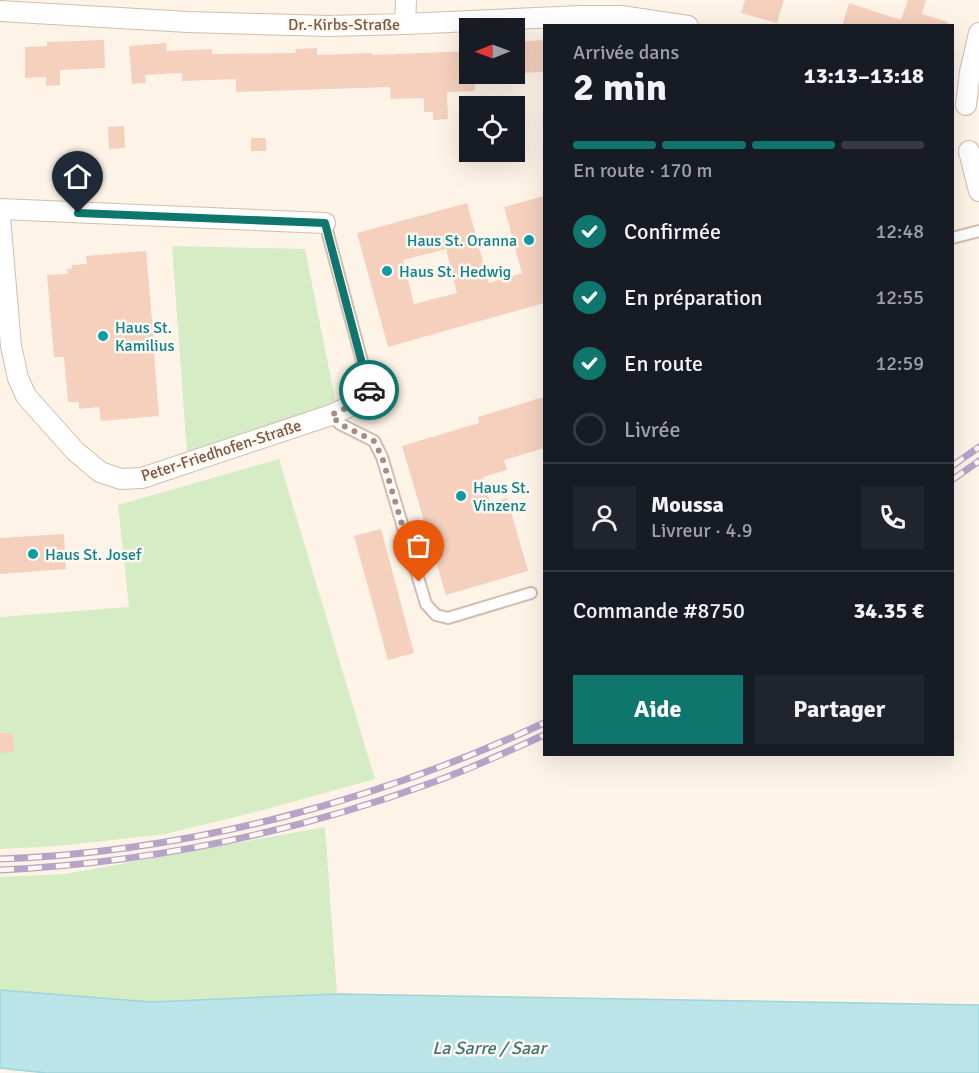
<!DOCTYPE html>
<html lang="fr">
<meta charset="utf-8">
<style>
body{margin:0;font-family:Signika,sans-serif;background:#20242c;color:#f1f3f6;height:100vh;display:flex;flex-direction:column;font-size:22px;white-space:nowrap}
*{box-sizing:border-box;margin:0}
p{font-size:20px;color:#9ea1a6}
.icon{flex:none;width:33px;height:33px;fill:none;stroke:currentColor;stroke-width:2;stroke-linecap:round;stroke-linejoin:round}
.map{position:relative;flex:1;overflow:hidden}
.sheet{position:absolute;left:543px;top:24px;width:411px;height:732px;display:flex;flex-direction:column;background:#171b24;border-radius:0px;box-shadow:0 6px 24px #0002}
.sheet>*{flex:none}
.needle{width:39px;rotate:269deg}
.tools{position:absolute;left:459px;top:18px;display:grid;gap:12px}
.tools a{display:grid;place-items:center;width:66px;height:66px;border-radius:0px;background:#171b24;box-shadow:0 6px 24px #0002;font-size:30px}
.pin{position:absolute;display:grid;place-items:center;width:51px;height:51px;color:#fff;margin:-62px -26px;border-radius:50% 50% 50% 0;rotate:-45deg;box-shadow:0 0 6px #0007}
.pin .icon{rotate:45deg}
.courier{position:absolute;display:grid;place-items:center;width:60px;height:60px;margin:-30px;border:4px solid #0f766e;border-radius:50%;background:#fff;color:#222;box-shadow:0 2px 8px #0007}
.summary em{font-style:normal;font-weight:800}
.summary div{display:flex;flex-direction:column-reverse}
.summary{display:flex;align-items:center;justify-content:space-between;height:102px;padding:0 30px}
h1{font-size:39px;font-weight:800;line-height:45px}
.bar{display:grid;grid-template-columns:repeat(4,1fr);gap:9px 6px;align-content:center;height:72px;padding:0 30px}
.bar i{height:8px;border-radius:4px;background:#363941}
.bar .selected{background:#0f766e}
.bar p{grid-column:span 4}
.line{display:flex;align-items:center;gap:15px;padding:0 30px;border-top:2px solid #363941}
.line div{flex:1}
.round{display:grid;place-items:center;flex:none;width:63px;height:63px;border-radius:0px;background:#20242c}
ol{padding:0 30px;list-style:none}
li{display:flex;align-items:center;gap:18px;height:66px}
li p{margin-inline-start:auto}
li .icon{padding:6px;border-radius:50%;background:#0f766e;color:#fff;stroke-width:4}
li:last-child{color:#9ea1a6}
li i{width:33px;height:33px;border:3px solid #363941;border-radius:50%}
.button{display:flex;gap:12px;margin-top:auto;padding:12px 30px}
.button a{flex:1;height:69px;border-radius:0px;background:#0f766e;color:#fff;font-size:24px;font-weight:800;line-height:69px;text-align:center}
.button a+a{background:#20242c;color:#f1f3f6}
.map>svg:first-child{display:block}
</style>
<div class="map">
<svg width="979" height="1073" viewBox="0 0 979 1073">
<rect width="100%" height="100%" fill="#fdf3e7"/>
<!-- green -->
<path fill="#d6ecc4" d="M172 246 305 249 336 404 187 453Z
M279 459 375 779 256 812 165 834 58 846 0 849V617L129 607 118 505Z
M325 827 337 994 151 1002 0 990V877L65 874Z"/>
<!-- water -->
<path fill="#bae4e8" stroke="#9fd4db" stroke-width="1.5" d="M0 990 151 1002 337 994 979 1005V1073H46L0 1068Z"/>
<!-- building -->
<path fill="#f4d0bd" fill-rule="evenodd" d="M745 0H784L777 23 741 13Z
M908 0H926L922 14 948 22 947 26H842L849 3 901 20Z
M104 40 105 68 60 70V85L46 86V77L25 78V47L47 46V42Z
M544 40V72L514 73V42Z
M166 43 167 51 212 49V54L296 53 295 49 317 48V55L372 53V55L470 51V74H474L475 91 447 92 448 119 433 120V112H424V98L391 99 390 87 236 92V79L182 81V73L145 75 146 83 132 84 129 46Z
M124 126 125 148 109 149 108 127Z
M251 138H266V151H251Z
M544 196V303L388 347 357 233 467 203 489 283 522 273 504 207ZM446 249 457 293 414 304 403 260Z
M146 251 155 355H154L159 416 101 421 99 407 79 409V402H68L64 357H54L47 275 68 274 67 269H72V265L87 264 86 256Z
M544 397V448L504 460 507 470 483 477 490 503 507 498 528 571 446 595 402 446 479 423 478 417Z
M381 529 414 653 388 660 354 536Z
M64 534 66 569 0 574V538Z
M0 733H13L14 752 0 753Z"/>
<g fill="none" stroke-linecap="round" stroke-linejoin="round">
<defs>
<path id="service" d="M325 223 370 391
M952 238 979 231
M331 415 340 424 374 441 382 457 426 604 436 615 448 618 531 593"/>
<path id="minor" d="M0 11 188 22 329 26 405 24 580 16H621L688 26
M405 24 406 0
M966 105 970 72 979 33
M969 151 979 191
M0 209 325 223
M0 217 11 346 18 378 26 396 75 451 100 472 121 479 142 478 331 415 361 401 370 391"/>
</defs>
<!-- service casing -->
<use href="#service" stroke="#d3bdae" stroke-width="14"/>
<!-- minor casing -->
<use href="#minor" stroke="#d3bdae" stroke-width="22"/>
<!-- service -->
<use href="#service" stroke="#fff" stroke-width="10"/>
<!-- minor -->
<use href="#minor" stroke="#fff" stroke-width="20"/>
<defs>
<path id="rail" d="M952 466 979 447
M952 480 979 461
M0 859C188 852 374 802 544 723
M0 870C147 863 293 833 431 783 470 769 507 752 544 735"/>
</defs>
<!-- rail casing -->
<use href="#rail" stroke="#b6a3c8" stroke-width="7"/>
<!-- rail -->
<use href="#rail" stroke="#fff8ee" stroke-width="4.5" stroke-dasharray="14" stroke-linecap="butt"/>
</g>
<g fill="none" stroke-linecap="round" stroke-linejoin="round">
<!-- done -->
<path stroke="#a78e80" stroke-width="6" stroke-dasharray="0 10.8" d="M369 390 361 401 331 415 340 424 374 441 382 457 419 582"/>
<!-- route -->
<path stroke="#0f766e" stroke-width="8" d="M78 213 325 223 369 390"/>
</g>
<!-- markers -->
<g fill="#0f9aa8" stroke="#fff8ee" stroke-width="2">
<circle cx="529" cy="240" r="6"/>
<circle cx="387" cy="271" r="6"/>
<circle cx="103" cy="336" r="6"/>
<circle cx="461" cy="496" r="6"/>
<circle cx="33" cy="554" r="6"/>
</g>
<g text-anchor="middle" stroke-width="5" stroke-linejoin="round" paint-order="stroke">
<!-- street labels -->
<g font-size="16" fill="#795849" stroke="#fff8ee">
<text x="344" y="30">Dr.-Kirbs-Straße</text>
<text transform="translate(221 450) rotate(-18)" y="6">Peter-Friedhofen-Straße</text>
</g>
<!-- culture labels -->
<g font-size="16" fill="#0d838f" stroke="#fff8ee" text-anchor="start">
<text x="517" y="246" text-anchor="end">Haus St. Oranna</text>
<text x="399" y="277">Haus St. Hedwig</text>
<text x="115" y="333">Haus St.<tspan x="115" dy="18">Kamilius</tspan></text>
<text x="473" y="493">Haus St.<tspan x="473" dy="18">Vinzenz</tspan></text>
<text x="45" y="560">Haus St. Josef</text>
</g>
<!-- water labels -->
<g font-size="18" font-style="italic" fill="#3c767e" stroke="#fff8ee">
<text x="489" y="1054">La Sarre / Saar</text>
</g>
</g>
</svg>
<div class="tools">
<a><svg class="needle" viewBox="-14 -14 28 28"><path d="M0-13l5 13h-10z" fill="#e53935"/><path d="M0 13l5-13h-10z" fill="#9ea1a6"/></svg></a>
<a><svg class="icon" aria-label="locate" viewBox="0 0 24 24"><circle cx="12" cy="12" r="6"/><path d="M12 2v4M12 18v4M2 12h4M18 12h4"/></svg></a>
</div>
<div class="pin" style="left:419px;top:582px;background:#ea580c"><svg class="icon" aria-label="bag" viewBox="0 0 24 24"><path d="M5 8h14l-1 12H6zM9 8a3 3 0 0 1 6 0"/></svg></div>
<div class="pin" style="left:78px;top:213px;background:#1f2937"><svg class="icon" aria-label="home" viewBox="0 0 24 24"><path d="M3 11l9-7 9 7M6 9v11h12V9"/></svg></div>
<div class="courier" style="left:369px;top:390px"><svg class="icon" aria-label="car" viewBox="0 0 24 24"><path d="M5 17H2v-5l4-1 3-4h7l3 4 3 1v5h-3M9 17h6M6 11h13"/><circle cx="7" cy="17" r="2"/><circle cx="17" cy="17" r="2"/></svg></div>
<section class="sheet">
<div class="summary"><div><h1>2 min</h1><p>Arrivée dans</p></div><em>13:13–13:18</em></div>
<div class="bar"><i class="selected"></i><i class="selected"></i><i class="selected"></i><i></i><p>En route · 170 m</p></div>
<ol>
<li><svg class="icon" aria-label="check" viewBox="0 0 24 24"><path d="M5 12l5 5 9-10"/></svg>Confirmée<p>12:48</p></li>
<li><svg class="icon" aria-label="check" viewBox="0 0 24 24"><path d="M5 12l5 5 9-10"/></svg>En préparation<p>12:55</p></li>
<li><svg class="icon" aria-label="check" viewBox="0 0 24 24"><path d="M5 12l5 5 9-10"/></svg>En route<p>12:59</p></li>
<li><i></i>Livrée</li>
</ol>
<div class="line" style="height:108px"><a class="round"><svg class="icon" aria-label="person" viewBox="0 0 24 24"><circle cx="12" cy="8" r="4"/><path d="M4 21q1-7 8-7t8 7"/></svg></a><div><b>Moussa</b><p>Livreur · 4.9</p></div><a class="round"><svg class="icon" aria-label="phone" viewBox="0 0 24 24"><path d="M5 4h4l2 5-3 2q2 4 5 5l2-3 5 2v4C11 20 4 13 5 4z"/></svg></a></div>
<div class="line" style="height:78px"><div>Commande #8750</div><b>34.35 €</b></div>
<div class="button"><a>Aide</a><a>Partager</a></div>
</section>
</div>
